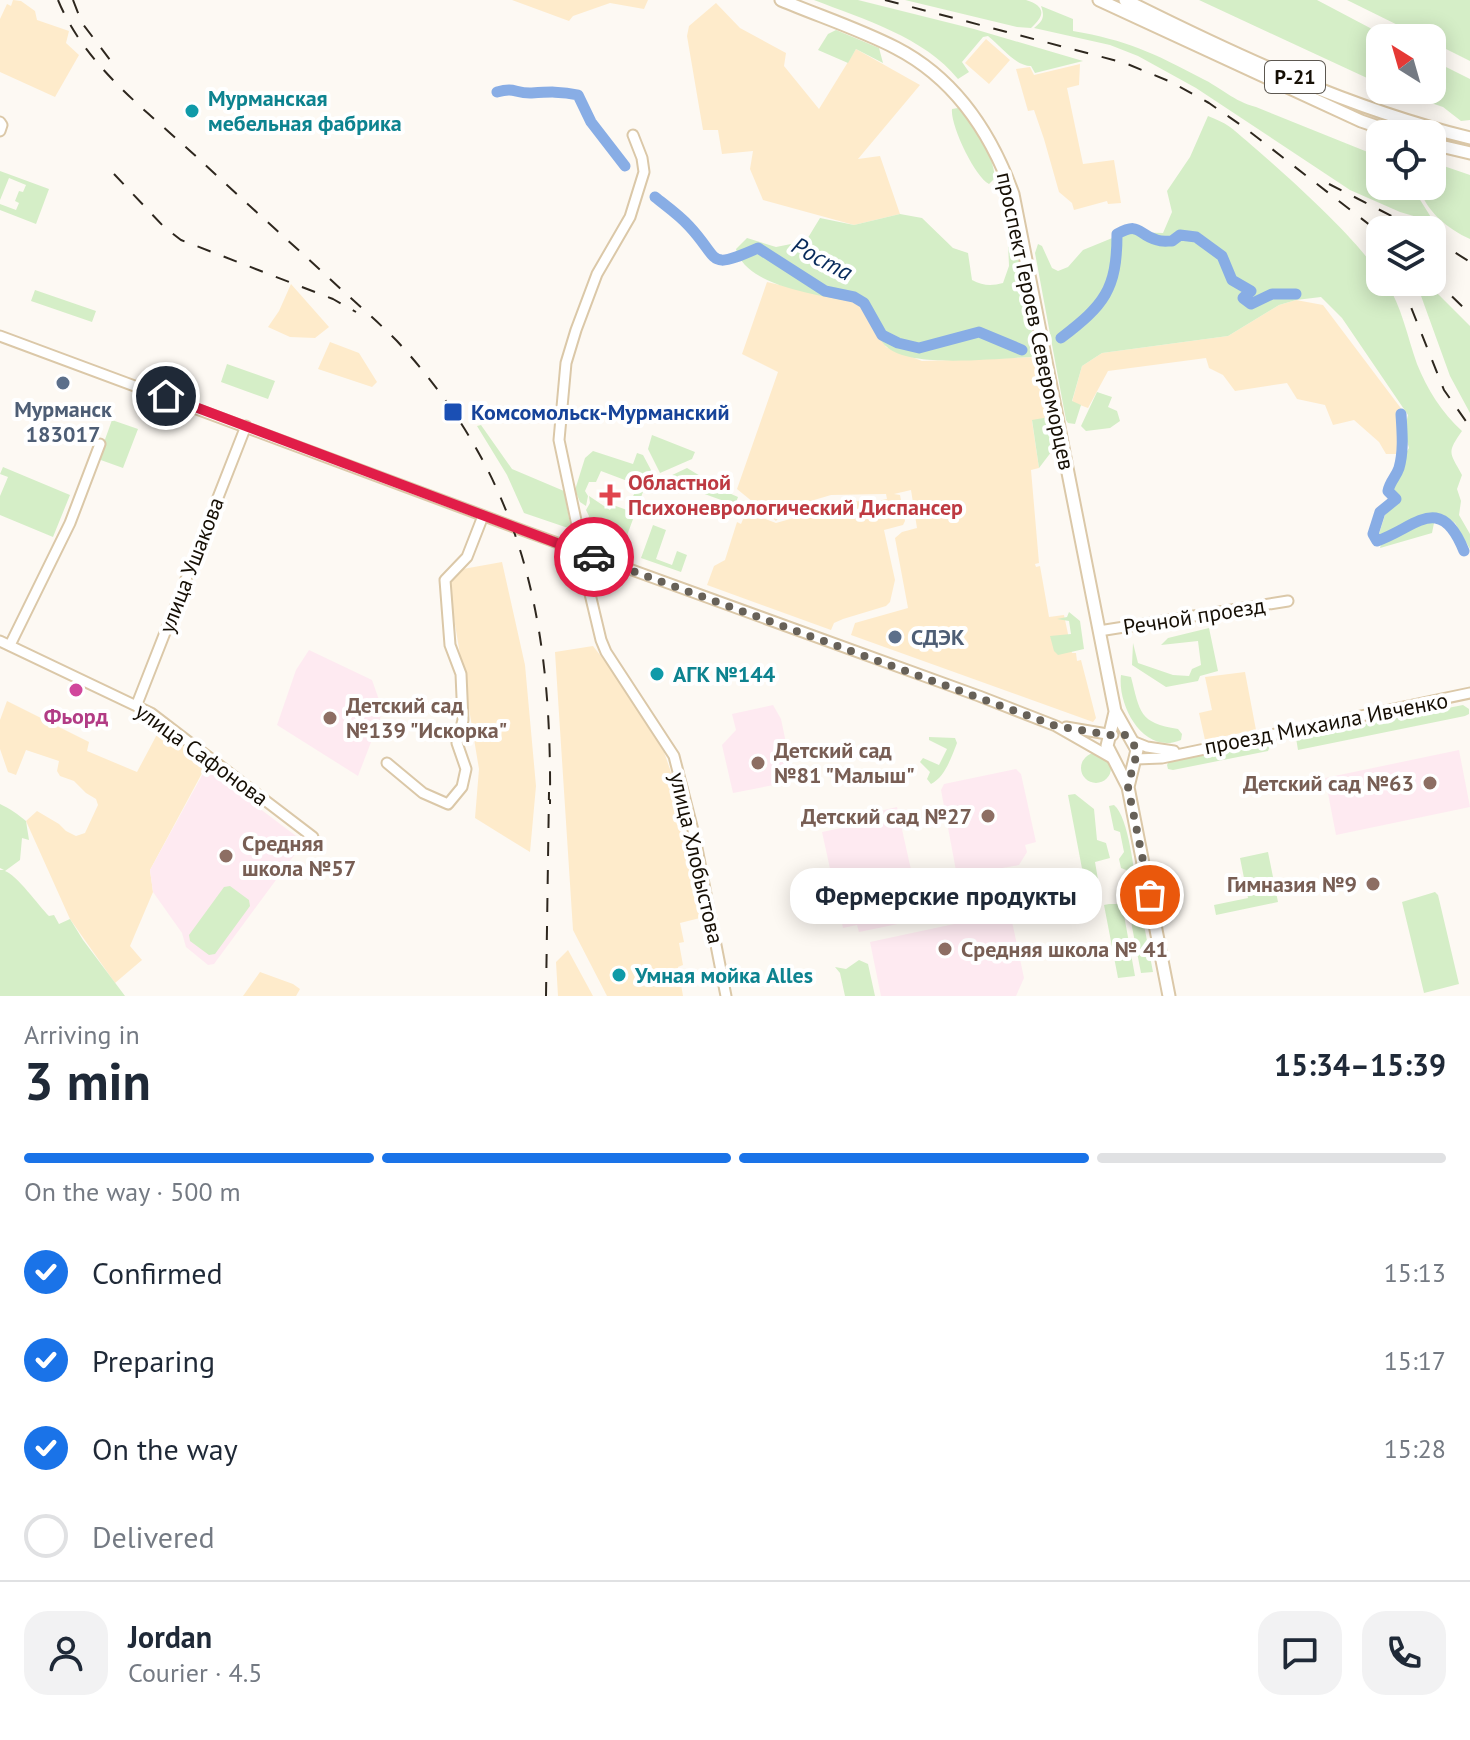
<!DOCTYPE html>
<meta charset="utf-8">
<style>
body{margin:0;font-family:"PT Sans",sans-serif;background:#f2f2f3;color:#1f2937;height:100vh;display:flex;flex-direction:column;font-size:30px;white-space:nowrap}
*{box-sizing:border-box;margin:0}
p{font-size:26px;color:#747a83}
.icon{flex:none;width:44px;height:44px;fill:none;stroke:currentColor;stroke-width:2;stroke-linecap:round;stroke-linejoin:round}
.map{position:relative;height:996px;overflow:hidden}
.panel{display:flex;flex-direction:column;background:#fff;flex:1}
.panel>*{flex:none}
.needle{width:52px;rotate:323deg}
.buttons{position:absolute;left:1366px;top:24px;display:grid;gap:16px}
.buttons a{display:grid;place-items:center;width:80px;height:80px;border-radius:16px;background:#fff;box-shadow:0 4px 20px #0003;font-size:40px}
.pin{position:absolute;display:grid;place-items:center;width:68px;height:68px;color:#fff;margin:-34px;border:4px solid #fff;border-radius:50%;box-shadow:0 2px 8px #0007}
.courier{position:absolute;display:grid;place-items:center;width:80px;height:80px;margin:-40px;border:6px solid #e11d48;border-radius:50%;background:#fff;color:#222;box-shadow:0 2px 10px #0007}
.bubble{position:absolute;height:56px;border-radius:24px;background:#fff;box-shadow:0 4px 20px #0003;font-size:26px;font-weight:700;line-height:56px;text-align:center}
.overview em{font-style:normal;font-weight:700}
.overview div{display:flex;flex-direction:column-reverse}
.overview{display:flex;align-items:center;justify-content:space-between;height:136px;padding:0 24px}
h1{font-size:52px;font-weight:700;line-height:60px}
.bar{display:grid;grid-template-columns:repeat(4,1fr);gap:12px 8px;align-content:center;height:96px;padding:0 24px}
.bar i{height:10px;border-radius:6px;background:#e0e1e3}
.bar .on{background:#1a73e8}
.bar p{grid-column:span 4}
.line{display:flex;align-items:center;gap:20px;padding:0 24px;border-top:2px solid #e0e1e3}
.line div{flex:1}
.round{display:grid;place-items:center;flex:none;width:84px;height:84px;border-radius:24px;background:#f2f2f3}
ol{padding:0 24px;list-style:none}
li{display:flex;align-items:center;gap:24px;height:88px}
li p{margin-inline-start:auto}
li .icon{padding:8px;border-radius:50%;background:#1a73e8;color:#fff;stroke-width:4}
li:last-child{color:#747a83}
li i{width:44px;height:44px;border:4px solid #e0e1e3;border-radius:50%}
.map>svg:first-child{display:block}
</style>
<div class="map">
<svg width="1470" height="996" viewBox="0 0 1470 996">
<rect width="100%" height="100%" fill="#fdf9f3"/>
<!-- built -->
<path fill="#feebcb" d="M13 0 21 1 35 11 37 20 69 31 66 43 79 55 55 97 0 72V19L7 4 11 6Z
M512 0H648L644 9 610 3 573 16 569 21Z
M716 3 740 28 786 53 784 66 819 109 856 49 920 85 858 159 880 156 900 214 854 225 763 200 750 169 753 151 722 154 718 130H703L687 36 689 26Z
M986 39 1010 60 989 84 965 63Z
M1080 64 1079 85 1067 88 1083 164 1114 160 1121 203 1108 204 1107 201 1074 210 1072 203 1059 192 1044 139 1034 110 1028 111 1016 69 1030 67 1034 75Z
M767 282 862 304 886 347 922 361 1037 357 1049 417 1032 421 1039 468 1031 470 1039 563 1035 564 1036 567 1040 566 1049 617 1064 615 1072 653H1076L1077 661 1081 660 1096 718 1093 722 851 635 855 623 908 608 895 538 902 532 917 528 911 490 894 494 900 495 905 521 903 525 884 530 895 580 890 602 886 606 843 619 834 623 831 630 707 585 714 566 725 560 737 522 741 524 746 512 776 523 854 501 872 502 887 499 886 494 831 495 787 508 776 521 737 489 778 372 742 354Z
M291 284 329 327 315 338 290 337 268 327 279 311Z
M1296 300 1323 305 1406 415 1396 454H1386L1379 442 1354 420 1333 425 1325 405 1297 399 1287 383 1235 391 1223 375 1209 368 1206 358 1108 371 1088 408 1072 402 1082 366 1102 353 1228 336 1279 305Z
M330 342 359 353 377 382 372 387 318 369Z
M502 562 525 665 536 786 530 852 475 818 479 769 448 582 463 569Z
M593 646 607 664 664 752 672 775 704 917 680 923 684 942 679 943 683 965 678 967 683 996H607L573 930 555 652Z
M1245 672 1256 730 1205 740 1199 713 1212 710 1205 677Z
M7 701 89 742 87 751 137 772 162 725 208 762 150 870 153 892 130 946 142 960 115 983 70 919 26 821 37 811 59 824 66 831 76 836 85 833 98 805 96 799 86 793 74 781 60 776 57 771 59 761 26 750 16 775 8 772 0 749V720Z
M568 950 593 996H558L556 962Z
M260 972 293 984 300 989 296 996H243Z"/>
<!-- education -->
<path fill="#feeaf1" d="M309 650 372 680 383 711 358 776 277 725 296 670Z
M773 705 781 719 794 781 733 793 722 745 736 730 732 714Z
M1459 750 1470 807 1336 835 1325 778Z
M206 768 304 842 214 964 208 965 186 947 182 933 153 892 150 870Z
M1016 769 1021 774 1036 842 1025 845 1027 852 1019 865 957 876 941 790 944 784Z
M897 807 922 919 859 932 857 925 843 928 822 832 846 827 844 819Z
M1010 912 1024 978 1016 996H881L870 942Z"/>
<!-- green -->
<path fill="#d5eec7" d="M814 0H858L974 29 1083 61 1035 73 1031 66C1015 66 1001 46 988 36L983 37 962 62 969 72 958 79C924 37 863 19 814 0Z
M905 0H1026C1045 6 1046 15 1031 28L1017 27Z
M1199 0H1317L1389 38H1380V84Z
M1347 0H1470V61L1432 42V38H1424Z
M1041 6 1073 19V31C1126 40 1154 53 1201 78 1222 88 1233 101 1256 107L1380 157V186H1415L1417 195 1434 222 1400 212 1350 190 1196 88 1138 56 1110 45 1034 28C1043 21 1045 17 1041 6Z
M836 30 879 48 883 63 856 49 848 63 818 50 828 34Z
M1432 60 1470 79V120L1461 121 1443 107 1393 90H1432Z
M958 108C975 126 993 153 995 178L989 184C975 177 950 125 952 109Z
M1208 116C1215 119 1223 122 1230 127 1256 148 1380 255 1380 282H1386C1402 307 1407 336 1417 364 1427 389 1442 413 1462 431 1446 454 1450 452 1462 475L1457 489 1461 501 1459 515 1470 534V549L1455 523 1442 515 1435 518 1432 533 1380 548 1384 535 1378 537 1385 515 1401 498 1393 490C1394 483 1398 479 1400 473 1403 463 1403 457 1409 448L1404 431 1408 415 1342 318 1321 297 1296 300 1279 305 1228 336 1102 353 1082 366 1072 401 1081 405 1075 424 1068 423 1066 420 1035 253 1038 244 1042 246 1052 268 1058 271 1068 267 1083 250 1127 232 1163 233 1172 212 1167 191 1190 157Z
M1432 162 1470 175V239C1448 229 1425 211 1419 186H1432Z
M0 171 49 189 36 224 0 210V204L16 210 19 203 15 201 19 191 23 192 26 185 9 178 0 200Z
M900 214 922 218 953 248 968 253 972 280C983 286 992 286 1003 283L1009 266 1008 242 1016 245 1037 357C1002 357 913 370 887 347 876 338 869 316 862 304 826 295 746 289 736 249L747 238 776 247 806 241 820 218 854 225Z
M1416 282H1426L1470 326V413L1450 376Z
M35 290 96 311 92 322 31 301Z
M227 364 275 381 268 399 221 382Z
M1097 392 1112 397 1108 407 1117 411 1120 421 1110 428 1086 431 1081 426Z
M1049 417 1055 447 1039 468 1032 420Z
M112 420 138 429 123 468 98 459Z
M481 425 512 469 564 491 571 529 524 513 507 475 477 426Z
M652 435 695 452 692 459 660 473 648 449Z
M593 451 633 464 637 453 643 455 651 470 625 541 585 526 589 516 586 510 590 503 589 496 610 510 613 505 627 510 638 485 601 471 596 482H589L585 491 588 496 586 506 580 502 575 490 585 458Z
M3 467 70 495 53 537 0 515V496L8 477 0 474Z
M687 468 702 477 706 483 738 497 735 505 699 492 701 486 693 482 685 491 671 489 668 477Z
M653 525 666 530 656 559 672 565 677 551 687 555 681 572 641 558Z
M1069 612 1080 621 1084 649 1058 655 1054 651 1050 636 1071 634 1069 621 1057 619 1067 617Z
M1209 628 1218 671 1200 676 1198 681 1166 687 1132 665 1133 643 1138 663 1173 675 1189 676 1192 669 1201 665 1198 641 1161 645 1168 638Z
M1121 675 1131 677C1140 712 1139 723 1178 729L1182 734 1181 740C1144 756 1117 706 1121 675Z
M1463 705 1469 709V714L1465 716 1298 750 1296 738Z
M929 737 955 738 957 743C951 758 945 777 931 784L927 779 930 772 920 762 923 758 939 765 947 749 929 740Z
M1267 741 1270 746 1268 751 1173 770 1168 769 1167 765 1169 761Z
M1081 768a15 15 0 1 1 30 0a15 15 0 1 1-30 0Z
M1075 794 1094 809 1097 840 1106 843 1110 858 1095 862 1101 897 1088 900 1068 795Z
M0 804C9 808 19 815 26 821L29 840 22 838 20 860 5 871C16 874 39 906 49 916L54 915 59 924 70 919 83 940 125 996H0V870H4L0 868Z
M1114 805C1129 817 1134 874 1138 895L1127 897 1123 880 1127 876 1126 870 1121 868 1119 859 1124 852 1120 832 1114 830 1109 806Z
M1268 852 1278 902 1216 915 1214 905 1248 898 1240 858Z
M230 886 249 900 250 906 215 954 209 955 190 941 189 935 224 887Z
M1435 892 1438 895 1459 984 1424 993 1402 902Z
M1139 899 1153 972 1141 973 1127 901Z
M1109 904H1122L1135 976 1118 978 1104 905Z
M859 960 868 964 875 996H845L840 973 835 967 846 969Z"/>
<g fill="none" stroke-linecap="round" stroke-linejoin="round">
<!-- river -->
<path stroke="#88ade5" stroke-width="11" d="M497 92C515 87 514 93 530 93 547 92 561 91 578 95L591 122 625 166
M655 197C666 206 679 215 689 226 721 260 706 271 758 248L825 291 854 297 864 303 882 335 898 343 919 348 979 332 1022 350
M1061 338C1104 305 1117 290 1117 234 1141 221 1137 235 1157 240 1162 242 1167 241 1172 241L1180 235 1196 237 1222 256 1232 280 1251 291 1243 298 1251 304 1272 294H1296
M1401 414C1402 431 1404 451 1399 468 1396 477 1390 481 1388 491L1396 499 1380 512 1373 534 1377 541C1415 528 1440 491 1464 551"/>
<defs>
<path id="minor" d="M0 122 2 125 0 131
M633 135 642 158 644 172 630 217 597 274 576 330 566 363 559 440 581 544 580 552 601 640 606 652 674 756 695 838 726 996
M0 336 530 533 979 696 1056 726 1112 758
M1099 631 1288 601
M0 641 151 713 313 837
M10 645 70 523 100 444
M137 704 246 426
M1066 727 1113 735
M1132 741 1147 747 1174 751
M1136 759 1162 758 1470 693
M387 763 423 793 448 804 462 787 466 769 457 743 463 720 461 674 450 645 445 580 467 557 483 516"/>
<path id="major" d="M781 0C819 16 859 29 896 48 956 79 991 133 1013 194L1115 711 1137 750 1128 787
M1099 0 1361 121 1399 134
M1125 0C1235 55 1350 109 1470 138
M1432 144 1470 153
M1115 712 1107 746 1128 787 1169 996"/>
</defs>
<!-- minor casing -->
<use href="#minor" stroke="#dbc8a8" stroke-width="13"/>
<!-- major casing -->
<use href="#major" stroke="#dbc8a8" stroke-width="15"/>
<!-- minor -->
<use href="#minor" stroke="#fff" stroke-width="9"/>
<!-- major -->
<use href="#major" stroke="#fff" stroke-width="11"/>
<!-- rail -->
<path stroke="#2e271e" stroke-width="2" stroke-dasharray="14 14" stroke-linecap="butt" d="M58 0C86 68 149 112 201 161 248 205 297 248 344 292 362 308 380 324 397 341 524 479 552 622 550 804
M73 0 82 23 117 69
M885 0 1125 63 1171 82 1209 103 1245 128 1380 233
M114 174 164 227 181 240 333 299 356 312
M1329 184 1419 230
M1432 238 1470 262
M1432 277 1470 314
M1401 282 1444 390 1470 427
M546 996 549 792"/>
</g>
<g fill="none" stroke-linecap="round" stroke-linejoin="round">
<!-- done -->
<path stroke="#676158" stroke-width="8" stroke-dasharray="0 14.4" d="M594 557 1056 726 1110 735H1126C1145 752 1131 765 1128 787L1150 895"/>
<!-- route -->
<path stroke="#e11d48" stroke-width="10" d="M166 396 594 557"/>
</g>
<!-- markers -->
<g fill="#0f9aa8" stroke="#fff" stroke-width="3">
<circle cx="192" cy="111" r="8"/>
<circle cx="657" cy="674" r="8"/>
<circle cx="619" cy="975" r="8"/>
</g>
<g fill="#5c6f8a" stroke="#fff" stroke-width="3">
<circle cx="63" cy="383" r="8"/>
<circle cx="895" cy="637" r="8"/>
</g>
<rect fill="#1a4fb4" stroke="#fff" stroke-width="3" x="443" y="402" width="20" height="20" rx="4"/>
<path fill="#e0444e" stroke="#fff" stroke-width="3" d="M606 483h8v8h8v8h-8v8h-8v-8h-8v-8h8z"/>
<circle fill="#d1479c" stroke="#fff" stroke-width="3" cx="76" cy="690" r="8"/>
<g fill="#8d6e63" stroke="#fff" stroke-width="3">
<circle cx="330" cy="718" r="8"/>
<circle cx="758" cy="763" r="8"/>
<circle cx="1430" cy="783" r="8"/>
<circle cx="988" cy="816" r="8"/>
<circle cx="226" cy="856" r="8"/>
<circle cx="1373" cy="884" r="8"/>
<circle cx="945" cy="949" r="8"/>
</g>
<g text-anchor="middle" stroke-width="8" stroke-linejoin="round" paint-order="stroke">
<!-- shield labels -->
<rect fill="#fff" stroke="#5c5750" stroke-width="2" x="1265" y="61" width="60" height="32" rx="6"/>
<g font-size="20" font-weight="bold" fill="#160f05">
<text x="1295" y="84">Р-21</text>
</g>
<!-- culture labels -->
<g font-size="22" font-weight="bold" fill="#0d838f" stroke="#fff" text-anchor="start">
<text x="208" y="106">Мурманская<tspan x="208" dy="25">мебельная фабрика</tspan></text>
<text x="673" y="682">АГК №144</text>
<text x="635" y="983">Умная мойка Alles</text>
</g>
<!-- street labels -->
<g font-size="22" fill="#160f05" stroke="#fff">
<text transform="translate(1036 321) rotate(78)" y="8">проспект Героев Североморцев</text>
<text transform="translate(191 565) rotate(-69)" y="8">улица Ушакова</text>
<text transform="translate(1194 616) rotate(-9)" y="8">Речной проезд</text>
<text transform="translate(1326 723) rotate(-11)" y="8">проезд Михаила Ивченко</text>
<text transform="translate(202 754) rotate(36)" y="8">улица Сафонова</text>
<text transform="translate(697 858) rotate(77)" y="8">улица Хлобыстова</text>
</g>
<!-- service labels -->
<g font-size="22" font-weight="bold" fill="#4e5e75" stroke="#fff">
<text x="63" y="417">Мурманск<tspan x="63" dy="25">183017</tspan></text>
<text x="911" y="645" text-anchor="start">СДЭК</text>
</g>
<!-- transit labels -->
<g font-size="22" font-weight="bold" fill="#164399" stroke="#fff" text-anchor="start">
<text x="471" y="420">Комсомольск-Мурманский</text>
</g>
<!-- health labels -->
<g font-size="22" font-weight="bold" fill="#be3a42" stroke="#fff" text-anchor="start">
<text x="628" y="490">Областной<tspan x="628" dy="25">Психоневрологический Диспансер</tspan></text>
</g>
<!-- education labels -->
<g font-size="22" font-weight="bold" fill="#785e54" stroke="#fff" text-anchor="start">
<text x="346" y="713">Детский сад<tspan x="346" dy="25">№139 "Искорка"</tspan></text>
<text x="774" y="758">Детский сад<tspan x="774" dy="25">№81 "Малыш"</tspan></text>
<text x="1414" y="791" text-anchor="end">Детский сад №63</text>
<text x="972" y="824" text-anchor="end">Детский сад №27</text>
<text x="242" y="851">Средняя<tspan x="242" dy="25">школа №57</tspan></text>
<text x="1357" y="892" text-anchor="end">Гимназия №9</text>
<text x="961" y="957">Средняя школа № 41</text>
</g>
<!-- hotel labels -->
<g font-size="22" font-weight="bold" fill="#b23c85" stroke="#fff">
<text x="76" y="724">Фьорд</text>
</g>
<!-- water labels -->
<g font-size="24" font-style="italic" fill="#072a5b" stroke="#fff">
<text transform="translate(822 259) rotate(28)" y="8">Роста</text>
</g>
</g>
</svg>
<div class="buttons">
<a><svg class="needle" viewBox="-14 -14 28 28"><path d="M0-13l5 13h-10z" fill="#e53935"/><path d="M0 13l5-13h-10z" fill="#747a83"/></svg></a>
<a><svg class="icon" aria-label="locate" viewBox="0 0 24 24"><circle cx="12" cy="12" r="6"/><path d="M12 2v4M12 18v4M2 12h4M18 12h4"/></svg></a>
<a><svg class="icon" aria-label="layers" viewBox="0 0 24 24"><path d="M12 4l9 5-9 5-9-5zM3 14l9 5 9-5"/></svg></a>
</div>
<div class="pin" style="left:1150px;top:895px;background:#ea580c"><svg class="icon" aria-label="bag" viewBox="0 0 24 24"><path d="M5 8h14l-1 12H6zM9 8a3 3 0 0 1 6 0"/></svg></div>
<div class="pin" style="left:166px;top:396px;background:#1f2937"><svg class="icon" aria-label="home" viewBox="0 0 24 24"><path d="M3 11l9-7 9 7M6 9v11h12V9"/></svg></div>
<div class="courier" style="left:594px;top:557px"><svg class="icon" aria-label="car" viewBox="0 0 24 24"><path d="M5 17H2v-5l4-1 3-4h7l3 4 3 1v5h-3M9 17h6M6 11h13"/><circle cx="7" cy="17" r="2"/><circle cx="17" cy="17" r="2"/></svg></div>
<div class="bubble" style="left:790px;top:868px;width:312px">Фермерские продукты</div>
</div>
<section class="panel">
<div class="overview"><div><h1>3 min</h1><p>Arriving in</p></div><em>15:34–15:39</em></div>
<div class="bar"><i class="on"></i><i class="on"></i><i class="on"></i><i></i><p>On the way · 500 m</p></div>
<ol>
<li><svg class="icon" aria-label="check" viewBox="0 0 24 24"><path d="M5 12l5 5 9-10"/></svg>Confirmed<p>15:13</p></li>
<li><svg class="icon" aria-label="check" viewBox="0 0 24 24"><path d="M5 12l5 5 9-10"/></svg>Preparing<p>15:17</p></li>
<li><svg class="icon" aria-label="check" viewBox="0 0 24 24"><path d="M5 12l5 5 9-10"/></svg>On the way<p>15:28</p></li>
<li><i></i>Delivered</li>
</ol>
<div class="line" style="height:144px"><a class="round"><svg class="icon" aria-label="person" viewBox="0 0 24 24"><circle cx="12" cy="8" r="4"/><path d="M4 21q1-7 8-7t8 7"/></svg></a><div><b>Jordan</b><p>Courier · 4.5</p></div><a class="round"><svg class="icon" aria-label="chat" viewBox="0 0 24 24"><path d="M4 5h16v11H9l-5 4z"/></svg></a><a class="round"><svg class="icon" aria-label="phone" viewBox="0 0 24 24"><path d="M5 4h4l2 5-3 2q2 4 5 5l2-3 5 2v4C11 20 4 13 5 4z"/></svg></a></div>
</section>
